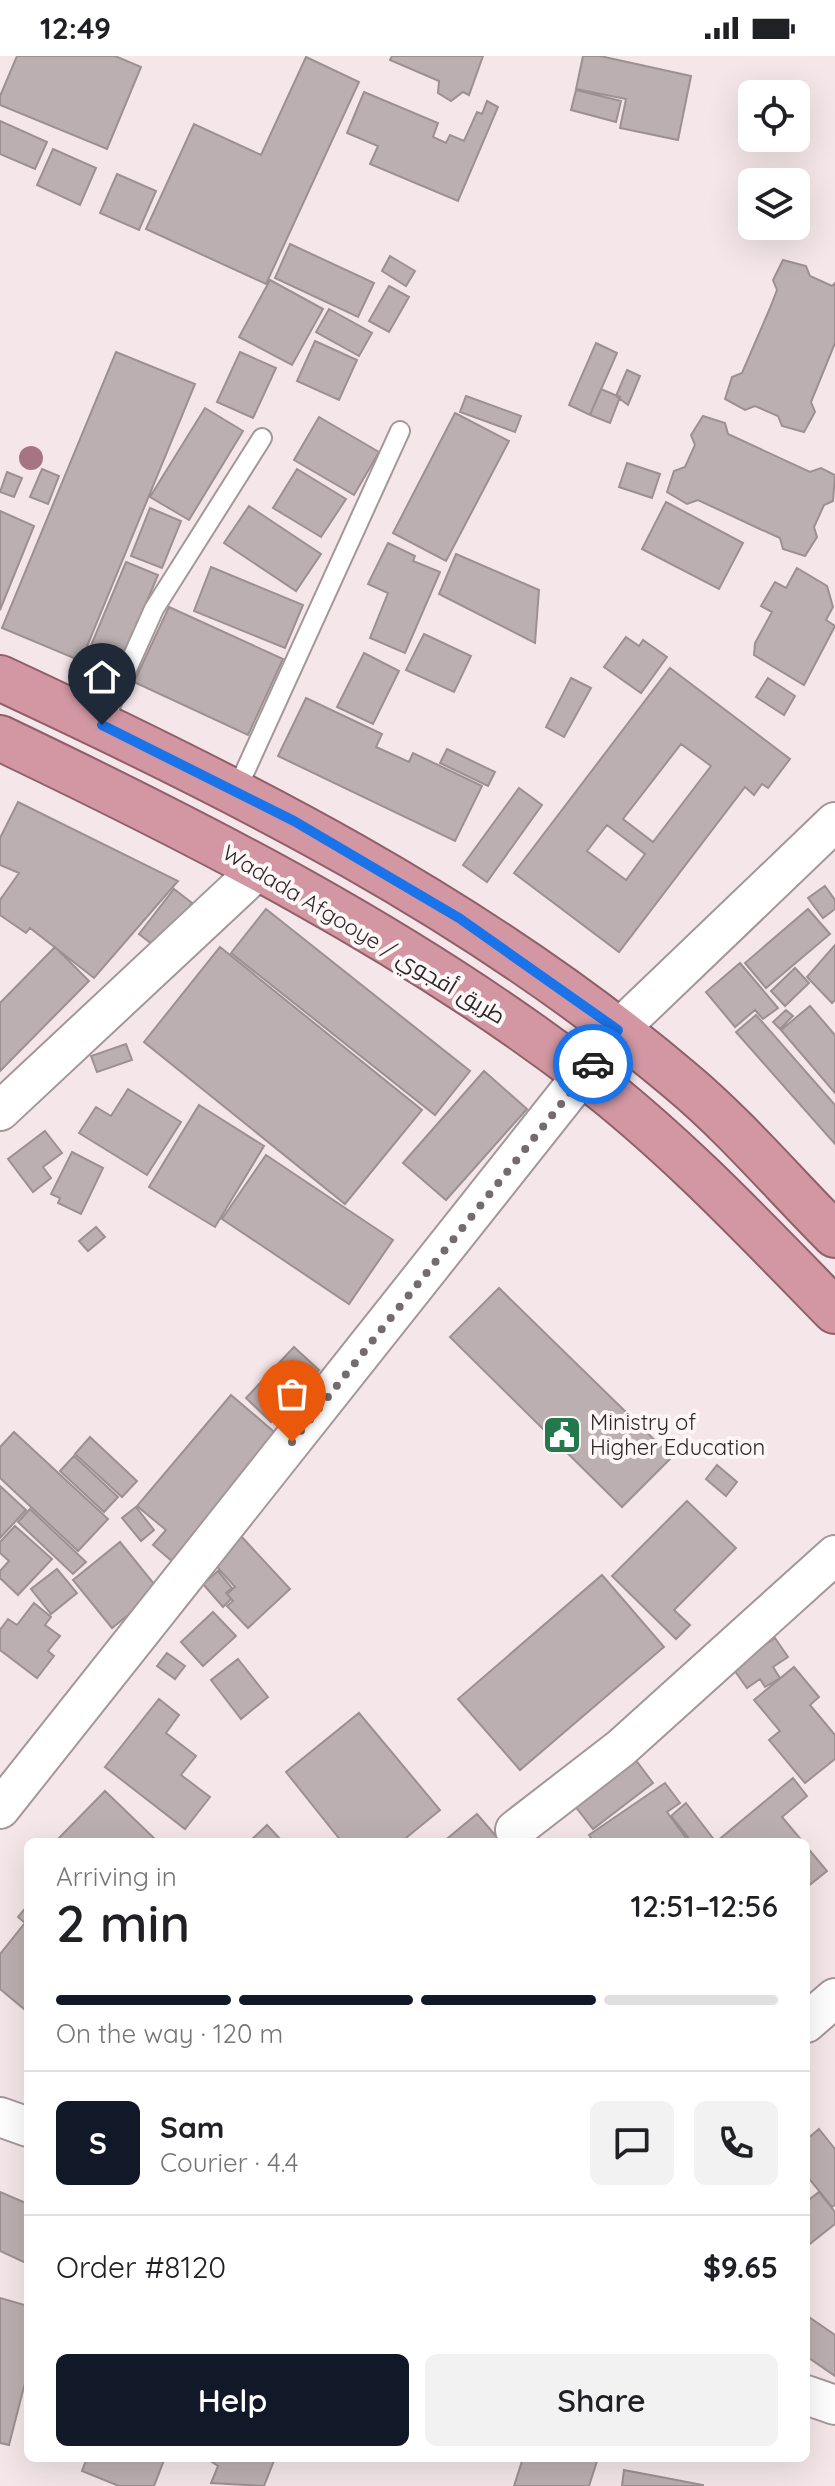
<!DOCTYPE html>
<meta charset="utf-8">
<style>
body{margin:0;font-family:Quicksand,Cairo,sans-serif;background:#f2f2f2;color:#202124;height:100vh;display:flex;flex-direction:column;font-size:30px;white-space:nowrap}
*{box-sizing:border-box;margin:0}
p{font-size:26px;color:#757577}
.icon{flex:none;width:44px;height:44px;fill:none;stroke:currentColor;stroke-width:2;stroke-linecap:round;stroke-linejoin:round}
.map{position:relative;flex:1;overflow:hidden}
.side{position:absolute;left:24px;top:1782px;width:786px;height:624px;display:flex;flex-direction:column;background:#fff;border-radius:12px;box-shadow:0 8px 32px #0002}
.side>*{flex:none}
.fabs{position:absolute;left:738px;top:24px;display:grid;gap:16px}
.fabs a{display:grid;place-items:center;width:72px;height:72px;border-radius:12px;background:#fff;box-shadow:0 8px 32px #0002;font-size:40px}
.pin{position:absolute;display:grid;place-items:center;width:68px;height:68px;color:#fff;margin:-82px -34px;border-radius:50% 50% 50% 0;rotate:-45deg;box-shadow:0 0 8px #0007}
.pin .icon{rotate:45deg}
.courier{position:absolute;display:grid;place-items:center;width:80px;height:80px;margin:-40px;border:6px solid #1a73e8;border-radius:50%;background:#fff;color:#222;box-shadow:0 2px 10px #0007}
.overview em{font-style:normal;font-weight:600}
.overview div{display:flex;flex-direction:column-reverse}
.overview{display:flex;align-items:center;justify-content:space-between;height:136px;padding:0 32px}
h1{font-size:52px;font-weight:600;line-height:60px}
.bar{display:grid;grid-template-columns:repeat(4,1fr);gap:12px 8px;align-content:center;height:96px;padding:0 32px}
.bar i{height:10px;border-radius:6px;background:#e0e0e0}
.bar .active{background:#111827}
.bar p{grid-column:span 4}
.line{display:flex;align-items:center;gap:20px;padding:0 32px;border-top:2px solid #e0e0e0}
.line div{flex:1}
.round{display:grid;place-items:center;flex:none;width:84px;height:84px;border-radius:12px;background:#f2f2f2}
.primary-button{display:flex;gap:16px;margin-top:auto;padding:16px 32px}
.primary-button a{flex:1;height:92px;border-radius:12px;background:#111827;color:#fff;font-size:32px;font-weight:600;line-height:92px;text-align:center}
.primary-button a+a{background:#f2f2f2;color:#202124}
.status{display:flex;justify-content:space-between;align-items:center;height:56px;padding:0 40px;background:#fff;direction:ltr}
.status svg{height:22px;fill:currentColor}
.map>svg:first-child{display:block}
</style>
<div class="status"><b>12:49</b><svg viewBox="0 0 49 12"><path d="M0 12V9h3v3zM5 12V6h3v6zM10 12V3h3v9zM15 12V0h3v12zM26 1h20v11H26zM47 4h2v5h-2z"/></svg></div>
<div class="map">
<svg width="835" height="2430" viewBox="0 0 835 2430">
<rect width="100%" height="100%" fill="#f5e7e9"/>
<!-- building -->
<path fill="#bcafb1" stroke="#9d9092" stroke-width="2" fill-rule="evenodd" d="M17 0H115L141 11 107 93 0 49V40Z
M392 0H483L469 39 463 36 451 45 438 37 439 25 390 4Z
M583 0H600L691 20 678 84 620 72 626 43 576 33Z
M306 1 359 26 266 228 146 173 194 68 261 99Z
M576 34 621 45 616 66 571 54Z
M364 36 438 67 433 81 446 87 450 79 464 85 477 56 482 58 487 45 498 51 458 145 370 108 378 90 347 77Z
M0 65 47 86 35 113 0 98Z
M53 93 96 112 80 149 37 129Z
M117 118 156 135 139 174 100 157Z
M290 188 374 227 358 261 275 222Z
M390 200 415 215 406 230 382 215Z
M783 204 806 210 810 220 832 230 835 227V287L811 346 815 356 804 376 782 370 778 360 755 350 745 354 725 343 732 321 742 317 770 252 777 234 773 224Z
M270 224 323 253 292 309 239 281Z
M389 230 409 241 389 276 369 265Z
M329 253 372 277 359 300 316 276Z
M315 285 357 304 339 344 297 325Z
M596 287 617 297 590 359 569 349Z
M116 296 195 328 81 605 2 572Z
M240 296 276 312 253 362 217 346Z
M627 314 640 320 628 349 616 340Z
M601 333 620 341 610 367 590 359Z
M466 340 521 360 515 376 460 356Z
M205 352 243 375 189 464 150 441Z
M455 357 509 385 446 505 393 477Z
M703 360 725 367 728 378 810 416 821 412 835 419 833 445 824 449 814 471 817 481 805 500 783 493 780 482 762 474 698 444 687 448 667 436 674 415 685 411 695 389 691 379Z
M319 361 379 396 354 439 294 404Z
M627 407 660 418 652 442 619 431Z
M42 413 59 420 48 448 30 441Z
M297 413 346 443 321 481 273 452Z
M7 416 22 422 14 441 0 436Z
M666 446 743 487 719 533 642 493Z
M249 450 321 498 296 535 224 487Z
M150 452 181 465 162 512 131 500Z
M0 455 34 470 0 554Z
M388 487 415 500 413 505 440 516 405 597 370 582 388 537 368 528Z
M456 498 539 534 535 587 439 538Z
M126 506 158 519 116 619 84 606Z
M211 511 303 549 285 592 194 555Z
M797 512 827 530 833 551 826 564 835 570 804 629 754 599 755 587 772 556 761 550 775 526 786 532Z
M169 551 283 603 248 679 134 626Z
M424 578 471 600 454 636 406 614Z
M626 581 639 590 643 584 667 601 641 637 604 611Z
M364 597 399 615 373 668 337 651Z
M670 612 790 703 768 732 762 728 754 739 745 731 619 896 514 817ZM681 688 711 710 653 786 623 763ZM607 769 645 798 626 824 587 795Z
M571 622 591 632 564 681 546 671Z
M768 622 795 640 784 659 756 641Z
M306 642 382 678 376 691 409 706 413 697 482 730 455 785 278 700Z
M447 693 495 716 488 730 440 707Z
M519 732 542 749 487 826 463 809Z
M18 746 178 825 94 922 30 872 26 877 0 859V844L19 817 0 809V782Z
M825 830 835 844V853L823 862 808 842Z
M174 833 192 847 157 892 139 878Z
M266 853 470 1015 435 1059 231 897Z
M808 853 830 878 766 932 745 907Z
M835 889V944L832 947 807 921Z
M55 891 89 925 0 1015V947Z
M220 891 422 1054 345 1148 144 986Z
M740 907 778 952 763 963 755 954 735 971 706 936Z
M795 912 809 927 785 950 771 935Z
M810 950 835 979V1037L781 974Z
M786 954 793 960 780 973 773 966Z
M756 959 835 1049V1088L736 976Z
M126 988 132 1004 97 1016 91 1000Z
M484 1015 527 1053 446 1144 403 1107Z
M128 1033 181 1066 147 1119 79 1077 96 1051 111 1060Z
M199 1049 264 1090 215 1171 149 1131Z
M45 1075 62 1097 43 1111 51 1122 33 1136 8 1103Z
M72 1096 103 1112 81 1158 58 1147 60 1142 51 1138Z
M266 1099 393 1184 349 1248 222 1163Z
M96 1171 105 1181 88 1195 79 1185Z
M499 1232 672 1401 622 1451 450 1281Z
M294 1291 319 1314 271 1366 246 1342Z
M231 1339 279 1380 173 1506 153 1489 166 1474 137 1450Z
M14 1376 108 1463 78 1495 0 1422V1391Z
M90 1381 137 1425 122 1441 75 1398Z
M74 1400 118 1441 104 1456 60 1415Z
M717 1409 737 1426 726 1440 706 1423Z
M0 1430 26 1454 0 1482Z
M687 1445 736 1492 674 1554 690 1569 676 1583 612 1520Z
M136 1451 154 1474 141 1485 122 1462Z
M30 1453 86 1506 73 1518 18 1466Z
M15 1470 52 1503 18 1539 0 1522V1515L9 1505 0 1497V1486Z
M240 1479 290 1533 248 1572 227 1550 233 1545 227 1538 235 1531 211 1504Z
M120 1486 159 1534 112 1572 73 1524Z
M57 1513 77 1537 51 1558 31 1533Z
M218 1515 232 1532 226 1537 231 1543 223 1551 203 1528Z
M602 1519 664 1591 520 1714 458 1643Z
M34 1547 51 1561 45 1569 60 1580 48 1595 54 1600 37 1622 0 1594V1574L8 1563 17 1569Z
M213 1556 236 1580 203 1610 181 1586Z
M775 1582 788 1601 773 1611 780 1622 765 1631 760 1623 747 1632 732 1611Z
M167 1597 185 1610 175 1623 157 1610Z
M238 1603 268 1641 241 1663 211 1624Z
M794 1611 819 1641 810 1649 835 1679V1703L805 1727 769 1684 780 1675 754 1644Z
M159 1643 179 1659 166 1677 196 1700 181 1719 210 1741 185 1773 105 1711Z
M359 1657 440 1754 401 1786H342L286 1716Z
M632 1699 653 1727 593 1773 571 1745Z
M793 1722 807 1740 782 1761 803 1786H716Z
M665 1727 680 1747 667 1756 686 1782 680 1786H594L589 1779Z
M105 1735 158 1786H55Z
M686 1747 715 1785 714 1786H682L688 1781 671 1760Z
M477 1758 501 1786H443Z
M267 1769 283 1786H249Z
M806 1790 827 1815 806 1832Z
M28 1849V1948L24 1953 0 1933V1898L25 1867 18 1861Z
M819 2073 835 2093V2149L832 2151 806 2119V2084Z
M0 2136 28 2148V2208L0 2195Z
M819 2136 835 2156V2168L806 2191V2146Z
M0 2242 28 2250V2315L9 2389 0 2387Z
M806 2259 835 2279V2320L806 2300Z
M87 2402H158L164 2404 154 2430H119L82 2415Z
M206 2402H275L264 2430 211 2427 218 2410Z
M523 2402H598L589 2430H514Z
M624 2414 703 2429V2430H622Z"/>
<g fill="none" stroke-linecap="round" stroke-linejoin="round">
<defs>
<path id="service" d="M102 669 154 553 262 382
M236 735 400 375"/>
<path id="minor" d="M0 1055 261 811
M0 1753 618 974 835 766
M515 1774 621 1692 835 1499
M806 1967 835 1942
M0 2061 28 2071
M806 2339 835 2349"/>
<path id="trunk" d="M0 622C239 733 478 853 681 1025 736 1071 784 1128 835 1179
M0 682C203 779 406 882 585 1019 676 1089 755 1173 835 1255"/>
</defs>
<!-- service casing -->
<use href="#service" stroke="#a49799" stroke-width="22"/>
<!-- minor casing -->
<use href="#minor" stroke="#a49799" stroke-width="42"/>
<!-- trunk casing -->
<use href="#trunk" stroke="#905f69" stroke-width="48"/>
<!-- service -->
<use href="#service" stroke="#fff" stroke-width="18"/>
<!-- minor -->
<use href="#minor" stroke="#fff" stroke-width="38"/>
<!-- trunk -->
<use href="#trunk" stroke="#d297a3" stroke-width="44"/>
</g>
<!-- trees -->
<circle fill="#a77484" cx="31" cy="402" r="12"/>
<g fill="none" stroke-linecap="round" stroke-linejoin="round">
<!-- done -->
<path stroke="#736b6c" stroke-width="8" stroke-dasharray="0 14.4" d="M292 1386 593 1008"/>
<!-- route -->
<path stroke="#1a73e8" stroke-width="10" d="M102 669 294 765 459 862 618 974 593 1008"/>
</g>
<!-- icons -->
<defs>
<symbol id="civic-square" viewBox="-11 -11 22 22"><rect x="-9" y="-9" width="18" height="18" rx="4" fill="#24794c" stroke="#fff6f7"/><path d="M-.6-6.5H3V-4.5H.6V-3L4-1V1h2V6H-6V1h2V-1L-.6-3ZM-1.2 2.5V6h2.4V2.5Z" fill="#fff"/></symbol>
</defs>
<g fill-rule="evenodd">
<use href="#civic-square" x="540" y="1357" width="44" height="44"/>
</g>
<g text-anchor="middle" stroke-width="8" stroke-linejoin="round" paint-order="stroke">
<!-- street labels -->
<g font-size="22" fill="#2d2828" stroke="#fff6f7">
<text transform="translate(364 878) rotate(31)" y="8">Wadada Afgooye / طريق أفجوي</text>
</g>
<!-- poi labels -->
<g font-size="22" fill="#2d2828" stroke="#fff6f7" text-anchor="start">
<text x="590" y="1374">Ministry of<tspan x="590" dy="25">Higher Education</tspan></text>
</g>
</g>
</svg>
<div class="fabs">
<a><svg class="icon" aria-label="locate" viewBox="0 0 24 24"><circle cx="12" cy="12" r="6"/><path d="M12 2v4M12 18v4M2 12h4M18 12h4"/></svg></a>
<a><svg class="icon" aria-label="layers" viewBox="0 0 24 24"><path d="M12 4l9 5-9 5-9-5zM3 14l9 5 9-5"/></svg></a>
</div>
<div class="pin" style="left:292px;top:1386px;background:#ea580c"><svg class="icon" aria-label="bag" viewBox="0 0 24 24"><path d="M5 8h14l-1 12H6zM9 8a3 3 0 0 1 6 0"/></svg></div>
<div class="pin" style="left:102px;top:669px;background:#1f2937"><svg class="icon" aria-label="home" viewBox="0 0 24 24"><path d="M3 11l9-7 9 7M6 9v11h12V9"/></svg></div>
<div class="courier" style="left:593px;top:1008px"><svg class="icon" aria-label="car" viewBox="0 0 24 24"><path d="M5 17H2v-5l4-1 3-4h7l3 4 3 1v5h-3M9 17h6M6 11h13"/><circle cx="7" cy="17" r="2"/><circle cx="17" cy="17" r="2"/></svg></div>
<section class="side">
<div class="overview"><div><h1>2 min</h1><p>Arriving in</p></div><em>12:51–12:56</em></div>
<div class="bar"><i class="active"></i><i class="active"></i><i class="active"></i><i></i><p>On the way · 120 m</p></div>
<div class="line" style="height:144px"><b class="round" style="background:#111827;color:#fff">S</b><div><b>Sam</b><p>Courier · 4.4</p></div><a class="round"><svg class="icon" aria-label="chat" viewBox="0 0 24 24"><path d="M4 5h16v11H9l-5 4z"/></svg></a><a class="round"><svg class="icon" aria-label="phone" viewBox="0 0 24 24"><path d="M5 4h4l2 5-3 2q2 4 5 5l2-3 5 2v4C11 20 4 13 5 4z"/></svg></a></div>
<div class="line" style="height:104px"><div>Order #8120</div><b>$9.65</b></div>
<div class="primary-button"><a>Help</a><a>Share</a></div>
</section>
</div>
